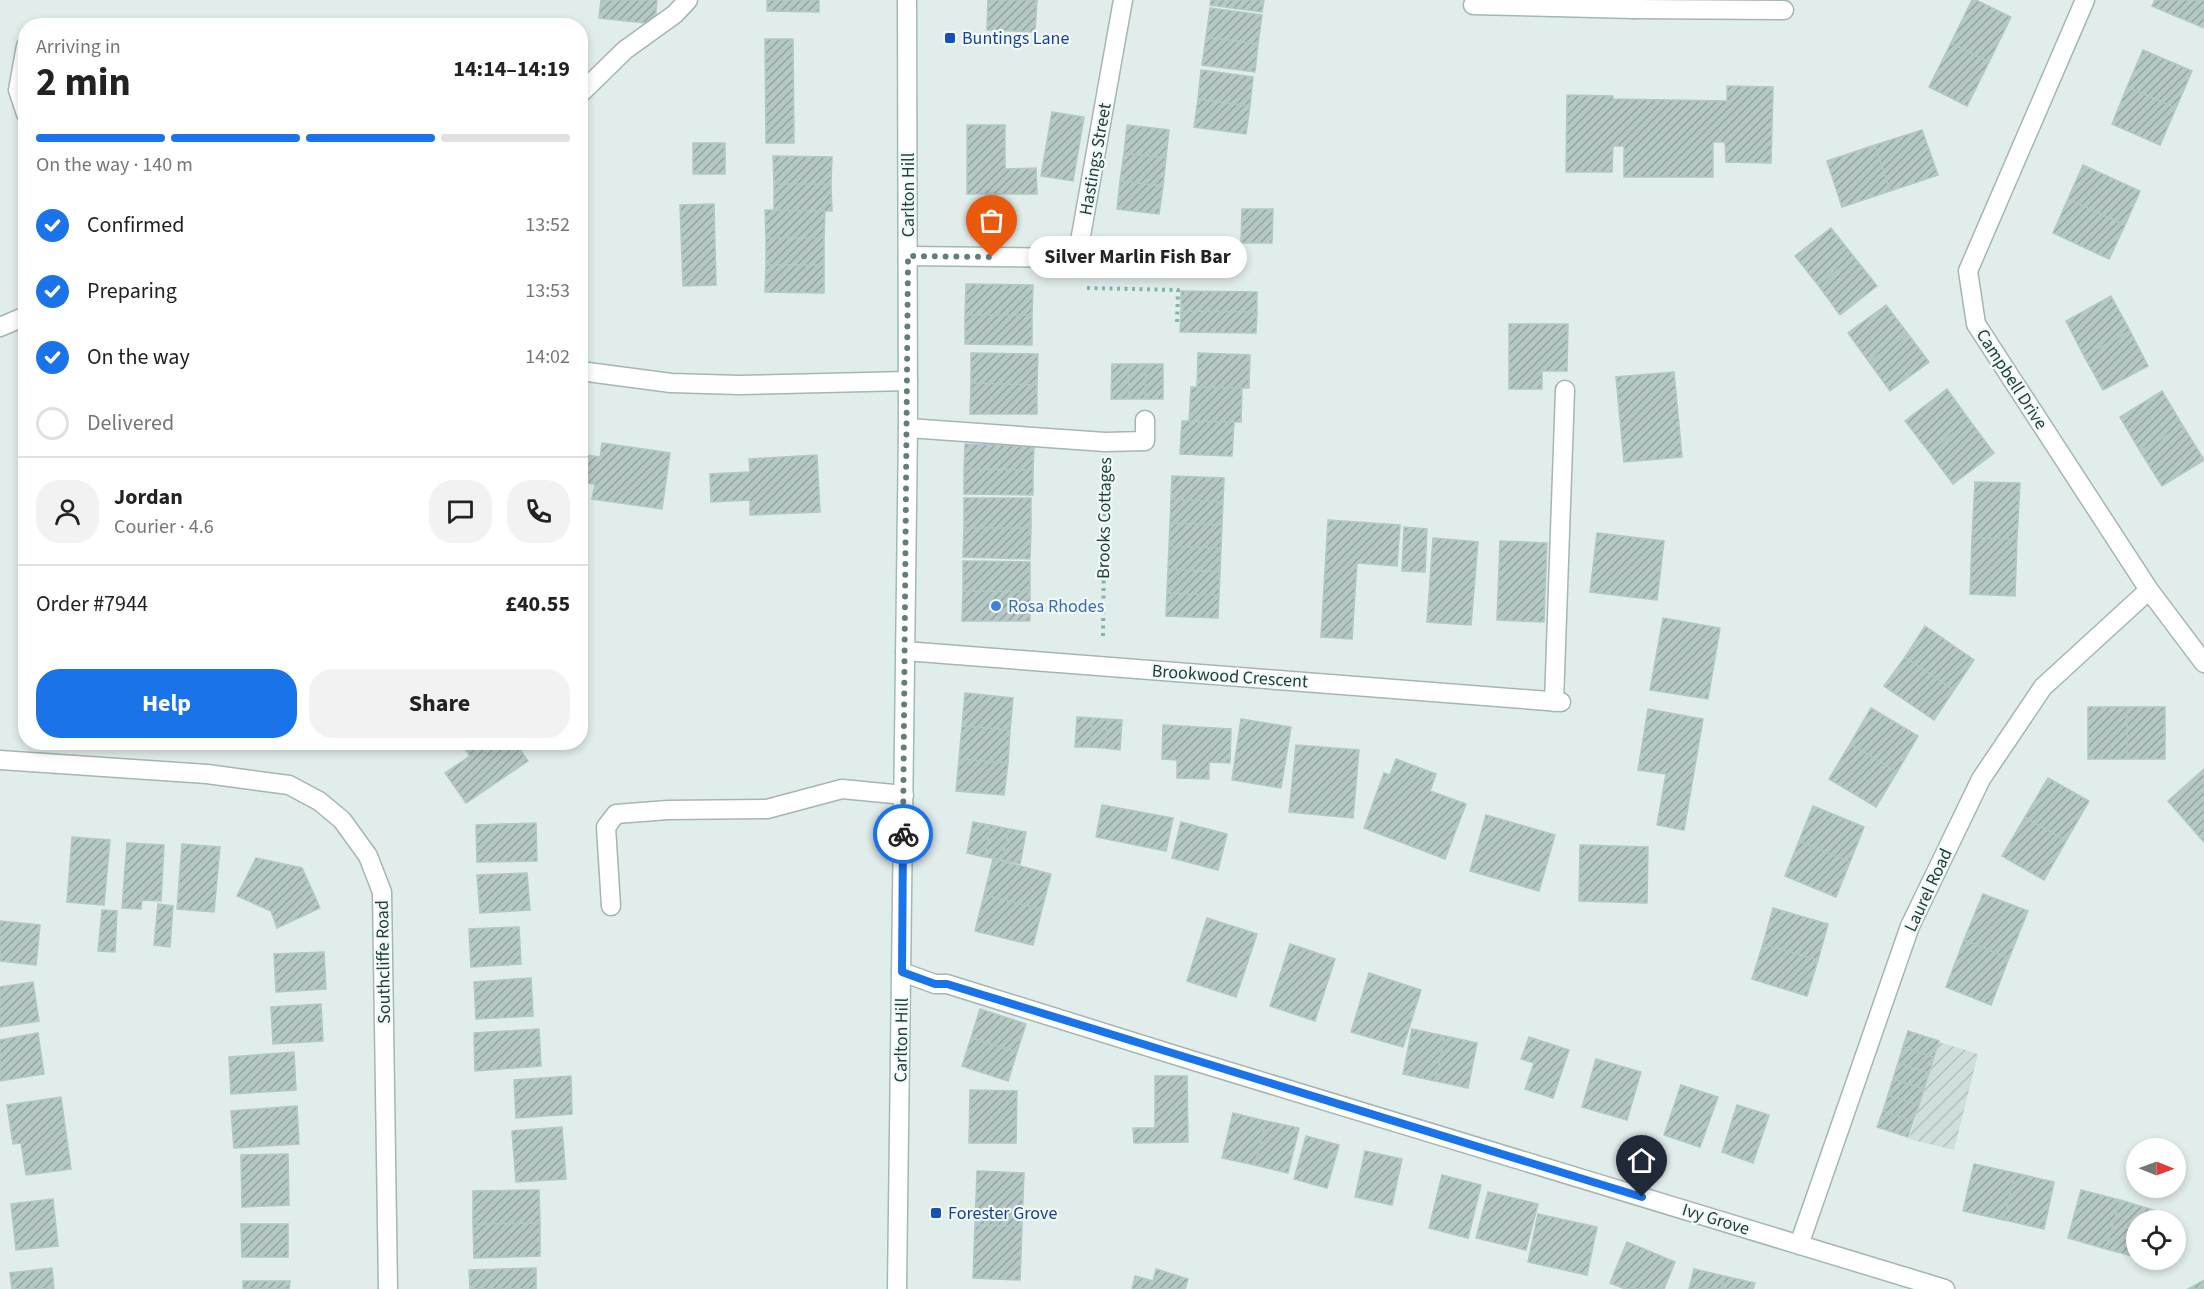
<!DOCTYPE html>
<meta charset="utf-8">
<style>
body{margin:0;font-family:"Source Sans 3",sans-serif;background:#f2f2f2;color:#222;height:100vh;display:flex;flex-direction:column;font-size:22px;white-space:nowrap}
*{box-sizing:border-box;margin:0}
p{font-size:20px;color:#767676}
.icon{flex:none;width:33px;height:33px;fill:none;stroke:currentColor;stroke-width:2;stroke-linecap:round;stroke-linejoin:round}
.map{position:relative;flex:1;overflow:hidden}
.details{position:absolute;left:18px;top:18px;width:570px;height:732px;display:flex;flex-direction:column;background:#fff;border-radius:24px;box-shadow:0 3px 9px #0003}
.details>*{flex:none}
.needle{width:39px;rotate:91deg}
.fabs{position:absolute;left:2126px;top:1138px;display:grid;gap:12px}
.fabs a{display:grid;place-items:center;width:60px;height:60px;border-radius:50%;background:#fff;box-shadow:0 3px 9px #0003;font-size:30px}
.pin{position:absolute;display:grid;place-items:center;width:51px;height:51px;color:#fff;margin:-62px -26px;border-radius:50% 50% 50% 0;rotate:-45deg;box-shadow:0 0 6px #0007}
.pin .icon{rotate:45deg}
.courier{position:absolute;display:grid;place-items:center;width:60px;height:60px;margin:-30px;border:4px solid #1a73e8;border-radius:50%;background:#fff;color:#222;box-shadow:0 2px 8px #0007}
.bubble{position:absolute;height:42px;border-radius:21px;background:#fff;box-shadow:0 3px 9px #0003;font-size:20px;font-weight:700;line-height:42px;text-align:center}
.overview em{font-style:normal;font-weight:700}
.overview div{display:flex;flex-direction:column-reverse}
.overview{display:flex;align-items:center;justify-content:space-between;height:102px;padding:0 18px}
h1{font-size:39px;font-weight:700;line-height:45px}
.bar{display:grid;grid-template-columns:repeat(4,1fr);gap:9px 6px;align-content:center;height:72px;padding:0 18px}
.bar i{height:8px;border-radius:4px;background:#e0e0e0}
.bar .on{background:#1a73e8}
.bar p{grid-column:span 4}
.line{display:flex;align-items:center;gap:15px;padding:0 18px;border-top:2px solid #e0e0e0}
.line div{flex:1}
.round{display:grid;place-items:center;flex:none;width:63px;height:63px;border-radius:24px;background:#f2f2f2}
ol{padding:0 18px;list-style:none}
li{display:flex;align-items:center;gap:18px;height:66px}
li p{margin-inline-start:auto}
li .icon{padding:6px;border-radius:50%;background:#1a73e8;color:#fff;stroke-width:4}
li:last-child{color:#767676}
li i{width:33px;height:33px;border:3px solid #e0e0e0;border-radius:50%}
.action{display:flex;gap:12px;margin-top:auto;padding:12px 18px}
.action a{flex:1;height:69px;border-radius:24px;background:#1a73e8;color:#fff;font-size:24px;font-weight:700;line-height:69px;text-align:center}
.action a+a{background:#f2f2f2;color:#222}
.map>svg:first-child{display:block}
</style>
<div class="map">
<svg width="2204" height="1289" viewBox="0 0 2204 1289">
<defs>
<pattern id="industrial-furrows" width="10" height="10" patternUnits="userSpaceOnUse" patternTransform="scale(1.5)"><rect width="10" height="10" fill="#cfdddb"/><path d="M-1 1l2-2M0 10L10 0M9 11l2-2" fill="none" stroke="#b1bfbd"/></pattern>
<pattern id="building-hatch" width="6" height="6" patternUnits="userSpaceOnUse" patternTransform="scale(1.5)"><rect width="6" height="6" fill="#b6c8c5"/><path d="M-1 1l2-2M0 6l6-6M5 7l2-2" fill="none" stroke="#93a4a1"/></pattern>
</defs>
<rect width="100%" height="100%" fill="#e1edeb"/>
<!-- industrial -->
<path fill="url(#industrial-furrows)" d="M1939 1042 1978 1054 1954 1150 1909 1139Z"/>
<!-- building -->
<path fill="url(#building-hatch)" stroke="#b2c8c4" stroke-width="1.5" d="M601 0H657L655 24 599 18Z
M767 0H819V12L767 11Z
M988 0H1037L1035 32 987 30Z
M1211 0H1264L1262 12 1210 5Z
M1972 0H1976L2011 17 1989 62 1951 43Z
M2155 0H2204V28L2152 6Z
M1210 8 1262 15 1258 44 1206 37Z
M1206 37 1258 44 1255 72 1202 65Z
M765 39H793L794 143H766Z
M1951 43 1989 62 1967 106 1929 87Z
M2143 50 2192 71 2176 108 2127 87Z
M1201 70 1253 77 1250 106 1198 99Z
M1727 86 1773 87 1771 163 1726 162 1725 142H1713V177H1624V146H1613L1612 172H1566L1567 95 1613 96V99L1727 101Z
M2127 87 2176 108 2160 145 2112 124Z
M1198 99 1250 106 1246 134 1194 127Z
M1052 112 1084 117 1073 181 1041 176Z
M967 125H1005V169L1036 168 1037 194H967Z
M1127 125 1169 130 1166 158 1124 153Z
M1922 130 1938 175 1890 191 1875 145Z
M693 143H725V174H693Z
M1875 145 1890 191 1842 207 1827 161Z
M1124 153 1166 158 1163 186 1120 181Z
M773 156 832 157 831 184H774Z
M2083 165 2140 191 2125 225 2068 199Z
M1120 181 1163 186 1159 214 1117 209Z
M774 184H831L832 211 774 210Z
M2068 199 2125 225 2109 259 2053 233Z
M714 204 716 285 683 286 680 205Z
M1242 209H1273L1272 243H1241Z
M765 210 825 211 824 238H766Z
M1831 228 1854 257 1818 285 1795 256Z
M766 238H824V265H766Z
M1854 257 1877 286 1840 315 1818 285Z
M766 265H824V293L765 292Z
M966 284 1033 285 1032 315H965Z
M1181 291 1257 292V312L1181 311Z
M2111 296 2130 331 2084 356 2066 321Z
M1886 305 1908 334 1869 362 1848 333Z
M1181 311 1257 312 1256 333 1180 332Z
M965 315H1032V345L965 344Z
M1509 324H1568L1567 371H1542V389H1509Z
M2130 331 2148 366 2103 390 2084 356Z
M1908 334 1929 362 1890 391 1869 362Z
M971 353 1038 354 1037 385 971 383Z
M1198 353 1250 355 1249 388 1197 387Z
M1112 364H1128L1129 399H1111Z
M1128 364H1146L1145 399H1129Z
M1146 364H1163V399H1145Z
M1674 372 1682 457 1624 462 1616 377Z
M971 383 1037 385V414H970Z
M1191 387 1242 388 1241 422 1189 421Z
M1947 389 1970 421 1929 452 1905 421Z
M2162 391 2183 426 2140 451 2120 417Z
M1182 421 1234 422 1232 456 1180 454Z
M1970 421 1994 453 1953 484 1929 452Z
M2183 426 2204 460 2162 486 2140 451Z
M602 443 670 453 662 509 592 499 595 484 580 482V454L600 457Z
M965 444 1034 446 1033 470 964 469Z
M817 455 820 512 750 515V500L711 502 710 474 750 472 749 459Z
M964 469 1033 470V495L964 494Z
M1172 476 1224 478 1223 502 1171 499Z
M1975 482 2020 483 2017 539 1972 538Z
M964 498H1031V528H964Z
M1171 499 1223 502 1222 525 1170 523Z
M1328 520 1400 525 1397 566 1357 563 1352 639 1321 637Z
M1170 523 1222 525 1221 548 1169 546Z
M1404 527 1427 529 1425 572 1402 571Z
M964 528H1031L1030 559 963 557Z
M1597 533 1664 541 1657 600 1590 592Z
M1433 538 1478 542 1471 625 1427 622Z
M1972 538 2017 539 2015 596 1970 594Z
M1500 541 1547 543 1544 622 1497 620Z
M1169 546 1221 548 1220 572 1168 569Z
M963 561 1030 562V592L963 591Z
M1168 569 1220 572 1219 595 1167 593Z
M963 591 1030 592V621H962Z
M1167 593 1219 595 1218 618 1166 616Z
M1663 618 1720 628 1708 699 1650 690Z
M1925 626 1974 660 1954 690 1905 657Z
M1905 657 1954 690 1934 720 1884 686Z
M965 693 1013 698 1010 730 962 726Z
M2088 707H2127V759H2088Z
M2127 707H2165V759H2127Z
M1871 708 1918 736 1897 772 1850 744Z
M1648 709 1703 719 1684 830 1657 825 1666 774 1638 770Z
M1077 717 1092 718 1090 747H1075Z
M1092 718 1107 719 1105 748 1090 747Z
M1107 719 1122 720 1120 750 1105 748Z
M1241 719 1291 727 1281 788 1232 780Z
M1163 725 1231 729 1230 763 1209 762V779L1177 778V760L1162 759Z
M962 726 1010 730 1008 763 959 759Z
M469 742H515L528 761 466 803 445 773 470 756 464 747Z
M1850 744 1897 772 1876 807 1829 779Z
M1296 745 1359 750 1353 818 1289 812Z
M959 759 1008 763 1004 795 956 791Z
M1396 759 1436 774 1430 791 1466 804 1445 859 1364 828 1384 773 1390 775Z
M2204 769V826L2196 833 2168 801Z
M2048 778 2089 801 2066 841 2025 817Z
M1102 805 1173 818 1166 851 1096 837Z
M1813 806 1864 827 1850 862 1799 841Z
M1486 815 1555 835 1539 891 1470 871Z
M2025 817 2066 841 2044 880 2002 856Z
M973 822 990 825 985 857 967 853Z
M1181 822 1227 834 1218 870 1172 858Z
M536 823 537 861 477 862 476 825Z
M990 825 1009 829 1002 860 985 857Z
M2204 826V842L2196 833Z
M1009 829 1026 832 1020 864 1002 860Z
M72 837 110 840 104 905 67 902Z
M1799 841 1850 862 1836 897 1785 876Z
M127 843 164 845 161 901 142 900 141 909 122 908Z
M182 844 220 847 214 912 177 909Z
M1580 845 1648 847 1647 903 1579 901Z
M256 858 302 868 320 908 277 928 271 911 237 896Z
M993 859 1051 874 1042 909 984 895Z
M527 873 530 910 480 913 477 875Z
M1983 894 2028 911 2009 958 1964 940Z
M984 895 1042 909 1033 945 975 931Z
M158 904 173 906 170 947 154 945Z
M1773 908 1828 924 1818 960 1763 944Z
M102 910 117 911 115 952 98 951Z
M1207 918 1257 934 1236 997 1187 981Z
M0 921 40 925 36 965 0 961Z
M519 927 521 964 471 967 469 929Z
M1964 940 2009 958 1991 1005 1946 987Z
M1290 944 1335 959 1315 1021 1270 1006Z
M1763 944 1818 960 1807 996 1752 979Z
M324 952 326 989 276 992 274 954Z
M1369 973 1421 990 1403 1047 1351 1032Z
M531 978 533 1016 476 1019 474 982Z
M33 982 39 1021 0 1027V987Z
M321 1004 323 1041 273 1044 271 1007Z
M980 1009 1026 1024 1017 1052 971 1038Z
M539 1029 541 1066 475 1071 474 1033Z
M1412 1029 1445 1036 1435 1081 1403 1074Z
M1908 1031 1939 1041 1934 1057 1903 1047Z
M38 1033 44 1074 0 1081V1040Z
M1445 1036 1477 1043 1468 1088 1435 1081Z
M1529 1037 1569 1050 1553 1098 1525 1089 1534 1063 1521 1059Z
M971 1038 1017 1052 1008 1081 962 1066Z
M1903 1047 1934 1057 1929 1073 1898 1063Z
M294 1052 296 1090 231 1094 229 1057Z
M1596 1059 1641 1072 1627 1120 1582 1107Z
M1898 1063 1929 1073 1924 1089 1893 1079Z
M571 1076 572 1114 516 1118 514 1080Z
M1155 1076H1187L1188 1142 1134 1143 1133 1128H1155Z
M1893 1079 1924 1089 1919 1105 1888 1095Z
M1681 1085 1718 1097 1700 1147 1664 1135Z
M970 1090 1017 1091 1016 1143H969Z
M1888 1095 1919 1105 1913 1121 1883 1111Z
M61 1097 71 1169 26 1175 21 1143 13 1144 7 1105Z
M1737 1105 1769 1115 1753 1163 1722 1152Z
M297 1106 299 1144 234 1148 231 1111Z
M1883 1111 1913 1121 1908 1137 1877 1127Z
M1233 1113 1266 1121 1255 1165 1222 1158Z
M1266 1121 1299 1128 1288 1173 1255 1165Z
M562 1127 566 1179 516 1182 512 1131Z
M1306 1136 1339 1145 1327 1188 1294 1179Z
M1365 1151 1402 1159 1392 1205 1355 1197Z
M288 1154 289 1205 242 1207 241 1155Z
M1974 1164 2015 1173 2004 1220 1963 1211Z
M977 1171 1024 1173 1022 1226 975 1225Z
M2015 1173 2054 1182 2044 1229 2004 1220Z
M1442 1175 1481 1185 1468 1238 1429 1228Z
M539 1190 540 1223 473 1224V1191Z
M2081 1190 2120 1200 2106 1249 2068 1238Z
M1488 1192 1538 1204 1526 1250 1476 1238Z
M53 1199 58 1246 16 1250 11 1204Z
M2120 1200 2157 1211 2155 1221H2136V1257L2106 1249Z
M1538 1214 1597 1227 1587 1275 1528 1262Z
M540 1223V1256L474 1258 473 1224Z
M241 1224H288V1257H242Z
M975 1225 1022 1226 1020 1280 973 1278Z
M1627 1242 1675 1262 1664 1289H1625L1610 1283Z
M52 1268 54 1289H12L10 1273Z
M536 1268V1289H470L469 1270Z
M1156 1269 1188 1279 1185 1289H1132L1135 1276 1153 1281Z
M1694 1269 1724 1276 1721 1289H1689Z
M1724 1276 1755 1283 1753 1289H1721Z
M2204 1280V1289H2188Z
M243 1281H290L289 1289H243Z"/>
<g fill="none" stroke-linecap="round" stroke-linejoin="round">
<defs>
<path id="service" d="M1473 5 1634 9 1784 10
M26 46 18 90 26 114
M580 94 625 50 675 14 688 0
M908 428 1105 442 1145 441V420
M1554 702 1565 390
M611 906 606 827 616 814 668 810 767 809 842 789 904 795"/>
<path id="minor" d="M2085 0 1968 271 1976 324 2149 590 2204 663
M1634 9 1635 0
M908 256 1077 258 1123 0
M0 327 26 316
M580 371 671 383 739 385 908 381
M905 651 1561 702
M0 760 207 774 289 785 319 801 342 820 368 856 382 892 388 1289
M902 972 935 984H947L1194 1061 1945 1289
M1799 1245 1910 926 1981 779 2043 687 2149 590"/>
<path id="secondary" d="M897 1289 908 428 907 0"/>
</defs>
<!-- service casing -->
<use href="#service" stroke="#a3b6b4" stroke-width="21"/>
<!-- minor casing -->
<use href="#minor" stroke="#a3b6b4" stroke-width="21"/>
<!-- secondary casing -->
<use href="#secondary" stroke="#9ebab7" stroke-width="21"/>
<!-- path -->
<path stroke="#7eb5b1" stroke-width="4" stroke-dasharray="3 4.5" stroke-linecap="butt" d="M1087 288 1178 290 1177 324
M1103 636 1105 473"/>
<!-- service -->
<use href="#service" stroke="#fff" stroke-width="18"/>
<!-- minor -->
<use href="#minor" stroke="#fff" stroke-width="18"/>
<!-- secondary -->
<use href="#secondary" stroke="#fff" stroke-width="18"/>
</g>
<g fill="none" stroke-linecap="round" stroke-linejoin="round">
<!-- done -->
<path stroke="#637d7b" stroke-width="6" stroke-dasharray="0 10.8" d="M903 834 908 256 992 257"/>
<!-- route -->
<path stroke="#1a73e8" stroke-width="8" d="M903 834 902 972 935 984H947L1642 1197"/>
</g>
<!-- markers -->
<g fill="#1a4fb4" stroke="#f2f9f7" stroke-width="2">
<rect x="944" y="32" width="12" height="12" rx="3"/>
<rect x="930" y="1207" width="12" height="12" rx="3"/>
</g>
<circle fill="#3f7fe0" stroke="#f2f9f7" stroke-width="2" cx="996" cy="606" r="6"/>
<g text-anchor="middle" stroke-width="4.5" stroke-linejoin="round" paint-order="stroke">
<!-- transit labels -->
<g font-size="18" fill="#164399" stroke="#f2f9f7" text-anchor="start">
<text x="962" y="44">Buntings Lane</text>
<text x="948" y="1219">Forester Grove</text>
</g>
<!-- street labels -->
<g font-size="18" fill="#1f403f" stroke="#f2f9f7">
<text transform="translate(1095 159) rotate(-80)" y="6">Hastings Street</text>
<text transform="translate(908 195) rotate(-90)" y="6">Carlton Hill</text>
<text transform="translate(2012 379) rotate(57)" y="6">Campbell Drive</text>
<text transform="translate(1104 518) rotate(-89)" y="6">Brooks Cottages</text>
<text transform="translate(1230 676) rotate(4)" y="6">Brookwood Crescent</text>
<text transform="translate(1928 890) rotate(-65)" y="6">Laurel Road</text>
<text transform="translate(383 962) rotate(-91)" y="6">Southcliffe Road</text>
<text transform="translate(901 1040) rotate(-89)" y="6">Carlton Hill</text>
<text transform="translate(1716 1219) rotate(17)" y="6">Ivy Grove</text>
</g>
<!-- shop labels -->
<g font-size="18" fill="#366cbe" stroke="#f2f9f7" text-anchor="start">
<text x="1008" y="612">Rosa Rhodes</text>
</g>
</g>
</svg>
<div class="fabs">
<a><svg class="needle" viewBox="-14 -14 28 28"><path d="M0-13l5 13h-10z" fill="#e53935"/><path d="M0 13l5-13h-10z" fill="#767676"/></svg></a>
<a><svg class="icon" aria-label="locate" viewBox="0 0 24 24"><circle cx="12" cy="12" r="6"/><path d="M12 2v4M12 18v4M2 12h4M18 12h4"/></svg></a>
</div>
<div class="pin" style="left:992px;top:257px;background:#ea580c"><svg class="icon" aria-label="bag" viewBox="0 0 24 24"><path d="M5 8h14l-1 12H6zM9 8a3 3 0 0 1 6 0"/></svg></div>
<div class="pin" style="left:1642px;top:1197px;background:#1f2937"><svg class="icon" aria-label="home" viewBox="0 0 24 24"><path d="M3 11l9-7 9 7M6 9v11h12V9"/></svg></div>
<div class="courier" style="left:903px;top:834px"><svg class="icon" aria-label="bike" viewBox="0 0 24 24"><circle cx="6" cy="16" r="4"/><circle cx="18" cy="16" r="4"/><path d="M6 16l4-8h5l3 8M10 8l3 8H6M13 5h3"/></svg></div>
<div class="bubble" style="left:1028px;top:236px;width:219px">Silver Marlin Fish Bar</div>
<section class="details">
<div class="overview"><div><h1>2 min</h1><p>Arriving in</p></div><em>14:14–14:19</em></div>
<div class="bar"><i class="on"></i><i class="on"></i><i class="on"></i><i></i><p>On the way · 140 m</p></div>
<ol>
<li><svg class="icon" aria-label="check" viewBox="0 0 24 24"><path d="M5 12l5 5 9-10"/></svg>Confirmed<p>13:52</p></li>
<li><svg class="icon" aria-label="check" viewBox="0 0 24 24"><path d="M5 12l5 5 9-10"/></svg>Preparing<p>13:53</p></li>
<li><svg class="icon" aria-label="check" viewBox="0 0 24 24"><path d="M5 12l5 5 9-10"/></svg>On the way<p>14:02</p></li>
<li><i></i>Delivered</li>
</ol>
<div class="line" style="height:108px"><a class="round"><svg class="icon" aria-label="person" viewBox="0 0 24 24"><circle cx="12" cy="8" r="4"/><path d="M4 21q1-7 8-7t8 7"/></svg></a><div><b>Jordan</b><p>Courier · 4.6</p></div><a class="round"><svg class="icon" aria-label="chat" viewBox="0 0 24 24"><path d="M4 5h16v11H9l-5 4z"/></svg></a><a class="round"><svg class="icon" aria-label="phone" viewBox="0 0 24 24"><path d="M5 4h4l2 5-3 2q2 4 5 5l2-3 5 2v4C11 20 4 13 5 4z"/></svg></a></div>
<div class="line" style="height:78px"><div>Order #7944</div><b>£40.55</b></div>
<div class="action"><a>Help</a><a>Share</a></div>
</section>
</div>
